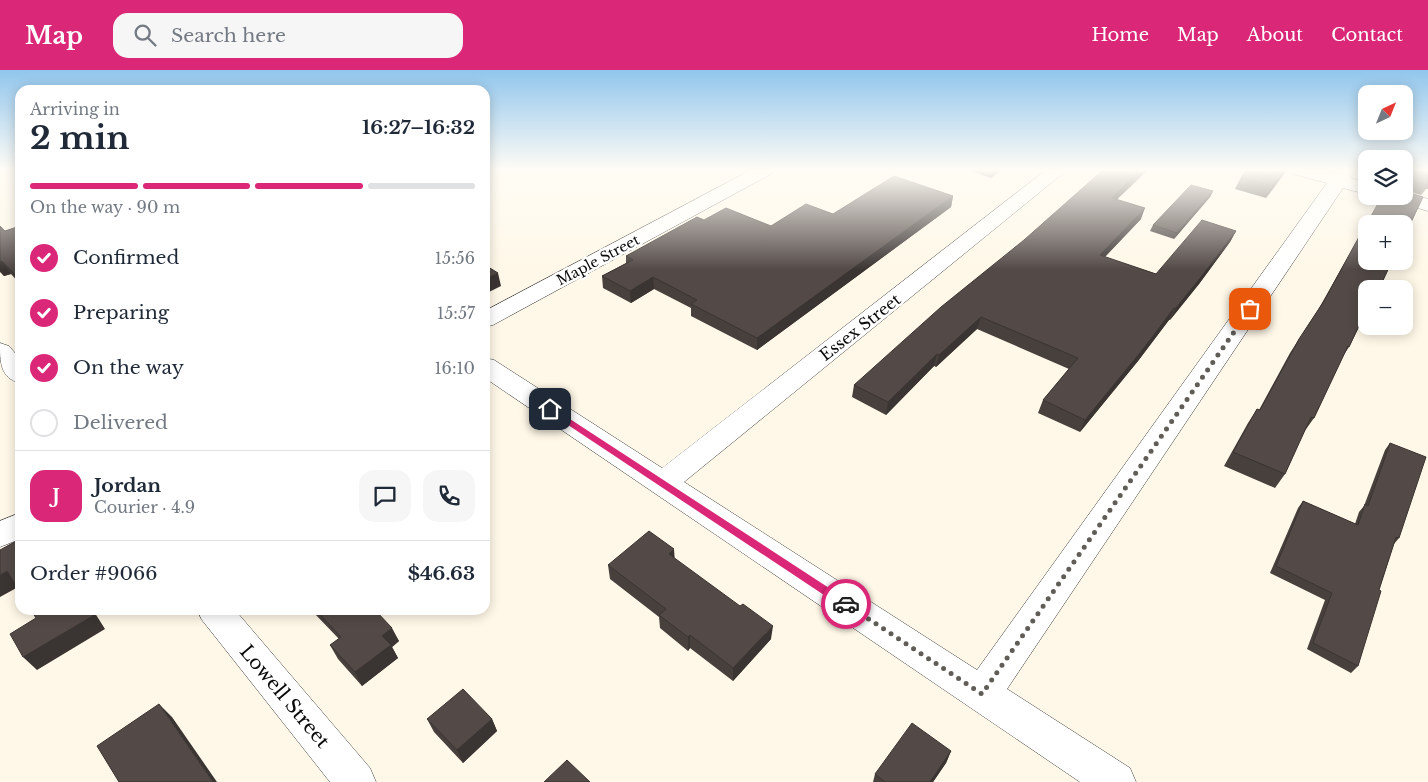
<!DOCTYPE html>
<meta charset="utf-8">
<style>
body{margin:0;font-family:"Libre Baskerville",serif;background:#f6f6f7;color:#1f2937;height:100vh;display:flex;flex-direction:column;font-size:19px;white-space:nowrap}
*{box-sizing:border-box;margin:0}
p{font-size:16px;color:#747a83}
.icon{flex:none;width:28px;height:28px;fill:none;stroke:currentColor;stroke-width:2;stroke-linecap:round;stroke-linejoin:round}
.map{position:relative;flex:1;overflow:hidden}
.details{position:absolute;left:15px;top:15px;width:475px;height:530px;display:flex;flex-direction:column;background:#fff;border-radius:15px;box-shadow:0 2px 12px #0003}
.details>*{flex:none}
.needle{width:32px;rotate:43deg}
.tools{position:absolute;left:1358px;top:15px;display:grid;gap:10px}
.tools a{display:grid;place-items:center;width:55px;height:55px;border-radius:10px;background:#fff;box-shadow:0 2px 12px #0003;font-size:25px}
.pin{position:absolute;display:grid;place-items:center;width:42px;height:42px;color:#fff;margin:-21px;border-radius:10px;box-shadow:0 2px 8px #0006}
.courier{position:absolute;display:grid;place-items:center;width:50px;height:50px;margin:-25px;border:4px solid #db2777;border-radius:50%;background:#fff;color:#222;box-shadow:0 1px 6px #0007}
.headline em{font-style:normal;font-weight:700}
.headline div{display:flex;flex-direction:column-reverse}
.headline{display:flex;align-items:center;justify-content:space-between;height:85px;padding:0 15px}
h1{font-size:32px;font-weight:700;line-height:38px}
.bar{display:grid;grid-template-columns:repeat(4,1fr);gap:8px 5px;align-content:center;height:60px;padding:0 15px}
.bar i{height:6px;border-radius:4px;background:#e0e1e3}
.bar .current{background:#db2777}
.bar p{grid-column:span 4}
.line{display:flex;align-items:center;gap:12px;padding:0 15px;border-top:1px solid #e0e1e3}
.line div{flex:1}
.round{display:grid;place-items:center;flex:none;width:52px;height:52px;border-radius:15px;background:#f6f6f7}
ol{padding:0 15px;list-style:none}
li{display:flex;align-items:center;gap:15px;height:55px}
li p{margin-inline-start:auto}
li .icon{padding:5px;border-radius:50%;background:#db2777;color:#fff;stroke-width:4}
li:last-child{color:#747a83}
li i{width:28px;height:28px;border:2px solid #e0e1e3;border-radius:50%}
header{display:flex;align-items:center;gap:30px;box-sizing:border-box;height:70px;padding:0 25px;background:#db2777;color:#fff}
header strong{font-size:24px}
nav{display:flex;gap:28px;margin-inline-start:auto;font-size:18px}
.search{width:350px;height:45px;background:#f6f6f7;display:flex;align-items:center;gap:12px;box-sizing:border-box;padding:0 18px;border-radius:15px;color:#747a83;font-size:19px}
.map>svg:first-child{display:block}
</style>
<header>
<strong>Map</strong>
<div class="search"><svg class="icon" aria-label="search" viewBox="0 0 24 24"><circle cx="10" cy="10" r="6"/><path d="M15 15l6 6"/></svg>Search here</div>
<nav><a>Home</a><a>Map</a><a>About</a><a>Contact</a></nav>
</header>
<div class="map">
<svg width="1428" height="712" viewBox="0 0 1428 712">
<rect width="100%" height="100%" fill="#fff8e8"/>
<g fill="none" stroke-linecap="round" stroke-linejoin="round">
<defs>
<path id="minor" d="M751 100H774L771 104 493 255 485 257V241Z
M1046 100H1067L684 412 977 600 1327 113 1293 104 1290 100H1321L1334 104 1337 100H1355L1350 108 1366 112V124L1343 118 1007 619 1130 698 1136 712H1080L485 308V288L494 290 662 398Z
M1404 122 1428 129V141L1390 130 1388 126H1404Z
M0 273 9 276 20 289V313C0 308 0 292 0 273Z
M20 443V469L0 477V451Z
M197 540H235L370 698 376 712H330L202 550Z"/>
</defs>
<!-- minor casing -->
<use href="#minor" stroke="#3d3d3d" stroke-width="1"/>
<!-- minor -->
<use href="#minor" fill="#fff" fill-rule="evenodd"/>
</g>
<!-- wall -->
<path fill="#47403d" d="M968 100H1001L991 108Z
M1287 100 1266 128 1235 119 1241 107Z
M1404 100H1428V119H1426L1421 125 1405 120 1404 121 1423 127 1404 167V154H1366V191H1392L1379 219H1366V243L1349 277 1343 286 1314 348 1304 362 1285 404 1275 418 1224 396 1248 353 1257 339 1259 340 1290 283 1318 240 1382 126H1404Z
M1213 121 1210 127 1174 169 1150 161 1153 155Z
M953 126 951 137 757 280 691 246V238L654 219 631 233 603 218 602 206 626 193V186L704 150 771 156 833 144Z
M1117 129 1141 149 1105 187 1156 204 1236 161 1230 172 1199 214 1170 250H1169L1138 291 1080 362 1038 343 1043 330 1069 299 977 259 936 297 934 296 886 345 852 327 854 315Z
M0 156 5 161 20 160V214L11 204 4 206 0 202Z
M1390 373 1399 468 1394 474 1379 520 1358 596 1351 603 1307 579 1325 530 1270 503 1298 438 1303 431 1355 454 1359 442 1364 436 1385 380Z
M675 489 771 569 733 611 690 578 688 581 660 558 659 547 610 509 608 495Z
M313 540H375L399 571 392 577 398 588 362 616 338 589 330 575 339 569 314 543Z
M427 649H492L497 661 463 693 434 662Z
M951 681 946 693 933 712H873L875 704Z"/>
<!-- shaded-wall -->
<path fill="#3a3432" d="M993 100H1001L991 108Z
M1140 100H1148L1107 139 1112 128Z
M1284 100H1287L1266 128 1272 116Z
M1213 121 1210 127 1174 169 1177 163Z
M953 126 951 137 757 280V268Z
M1145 138 1141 149 1096 196 1100 185Z
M1236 161 1230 172 1199 214 1170 250 1176 238Z
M2 191 11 204 4 206 0 201V192Z
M498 203 501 216 485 224V209Z
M20 204V212L16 206Z
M653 207 654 219 631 233 630 221Z
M1174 238 1169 250 1138 291 1080 362 1085 350Z
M981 247 977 259 936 297 939 285Z
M937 284 934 296 886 345 888 332Z
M674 479 675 493 669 484Z
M7 501 20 516 0 527V505Z
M89 540H93L105 559 37 600 23 587Z
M773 556 771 569 733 611V598Z
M392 558 399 571 392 577 398 588 362 616 355 602 382 566Z
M690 565V578L688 581V567Z
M159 634 172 647 217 712H213Z
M492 649 497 661 463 693 457 680Z
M951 681 946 693 933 712H930Z"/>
<!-- building -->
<path fill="#534a47" stroke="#3a3432" d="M1103 100H1140L1112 128 1145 138 1100 185 1156 204 1202 150 1236 161 1205 202 1176 238H1174L1144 278 1085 350 1043 330 1078 288 981 247 939 285 937 284 888 332 854 315 941 237 1024 170Z
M1247 100H1284L1272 116 1241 107Z
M1404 100H1428V115L1411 110 1409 114H1404Z
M894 106 953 126 757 268 691 234 697 230 653 207 630 221 602 206 633 190 626 186 697 147 704 150 726 138 771 156 806 134 833 144Z
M1191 115 1213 121 1177 163 1153 155Z
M1404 121 1423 127 1404 167V154H1367L1382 126H1404Z
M1366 154V191H1392L1379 219H1366V241L1349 277 1348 276 1314 348 1311 347 1285 404 1233 382 1257 339 1260 340 1299 269 1324 231Z
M0 156 5 161 17 157 20 160V204L16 206 2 191 0 192Z
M485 195 498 203 485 209Z
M1390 373 1426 387 1399 468 1396 467 1379 520 1381 521 1358 596 1313 573 1332 523 1276 496 1303 431 1358 455 1365 434 1368 436Z
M649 461 674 479 669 484 740 536 743 534 773 556 733 598 690 565 688 567 659 545 666 539 608 495Z
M20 469V522L7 501 0 505V480Z
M31 540H89L93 546 23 587 10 564 36 548Z
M316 540H375L392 558 382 566 391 575 355 602 330 575 341 567Z
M463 619 492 649 457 680 427 649Z
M159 634 213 712H119L97 676Z
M912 653 951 681 930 712H885L875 704Z
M567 690 590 712H544Z"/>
<!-- sky -->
<linearGradient id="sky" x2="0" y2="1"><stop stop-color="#91c6ed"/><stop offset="0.5" stop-color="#fffcf5"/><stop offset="1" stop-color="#fffcf5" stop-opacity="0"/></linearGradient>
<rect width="1428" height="200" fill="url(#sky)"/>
<!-- route -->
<path fill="#db2777" d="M550 336 849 531V537H842L547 341 546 339Z"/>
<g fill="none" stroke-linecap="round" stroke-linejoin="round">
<!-- done -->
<path stroke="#605d58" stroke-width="5" stroke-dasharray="0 9" d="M846 534 982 624 1250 239"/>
</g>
<g text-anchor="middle" stroke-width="5" stroke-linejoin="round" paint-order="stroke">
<!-- far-street labels -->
<g font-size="14" fill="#0a0a0a" stroke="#fff">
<text transform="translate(598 190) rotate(-28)" y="5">Maple Street</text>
</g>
<!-- street labels -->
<g font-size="16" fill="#0a0a0a" stroke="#fff">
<text transform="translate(860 257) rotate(-38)" y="6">Essex Street</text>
</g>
<!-- near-street labels -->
<g font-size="19" fill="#0a0a0a" stroke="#fff">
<text transform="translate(285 626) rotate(50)" y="7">Lowell Street</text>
</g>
</g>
</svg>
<div class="tools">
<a><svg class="needle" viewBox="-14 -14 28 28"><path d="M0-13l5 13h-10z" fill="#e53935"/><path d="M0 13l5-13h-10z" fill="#747a83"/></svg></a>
<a><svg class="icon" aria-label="layers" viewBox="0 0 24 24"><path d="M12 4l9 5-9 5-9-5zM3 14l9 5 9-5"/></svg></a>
<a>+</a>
<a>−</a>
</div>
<div class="pin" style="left:1250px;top:239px;background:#ea580c"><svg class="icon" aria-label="bag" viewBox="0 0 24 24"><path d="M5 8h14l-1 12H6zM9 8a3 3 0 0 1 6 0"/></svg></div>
<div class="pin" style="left:550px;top:339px;background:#1f2937"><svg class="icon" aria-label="home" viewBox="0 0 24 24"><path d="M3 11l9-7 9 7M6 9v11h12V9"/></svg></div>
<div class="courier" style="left:846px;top:534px"><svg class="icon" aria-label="car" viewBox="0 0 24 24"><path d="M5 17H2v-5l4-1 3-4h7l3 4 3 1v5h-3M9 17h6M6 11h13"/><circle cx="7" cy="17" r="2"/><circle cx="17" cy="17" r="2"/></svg></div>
<section class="details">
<div class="headline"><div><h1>2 min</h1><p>Arriving in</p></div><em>16:27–16:32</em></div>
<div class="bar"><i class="current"></i><i class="current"></i><i class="current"></i><i></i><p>On the way · 90 m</p></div>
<ol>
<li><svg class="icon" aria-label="check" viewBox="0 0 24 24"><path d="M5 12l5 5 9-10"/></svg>Confirmed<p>15:56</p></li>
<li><svg class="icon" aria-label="check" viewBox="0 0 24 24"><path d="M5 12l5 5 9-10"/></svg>Preparing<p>15:57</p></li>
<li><svg class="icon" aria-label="check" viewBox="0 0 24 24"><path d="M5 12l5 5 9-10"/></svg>On the way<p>16:10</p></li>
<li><i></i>Delivered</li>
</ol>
<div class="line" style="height:90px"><b class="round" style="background:#db2777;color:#fff">J</b><div><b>Jordan</b><p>Courier · 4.9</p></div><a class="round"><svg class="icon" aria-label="chat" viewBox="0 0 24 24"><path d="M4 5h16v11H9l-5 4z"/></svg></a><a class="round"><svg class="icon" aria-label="phone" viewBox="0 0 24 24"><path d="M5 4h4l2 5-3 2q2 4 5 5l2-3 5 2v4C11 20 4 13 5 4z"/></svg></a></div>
<div class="line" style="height:65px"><div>Order #9066</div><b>$46.63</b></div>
</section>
</div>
